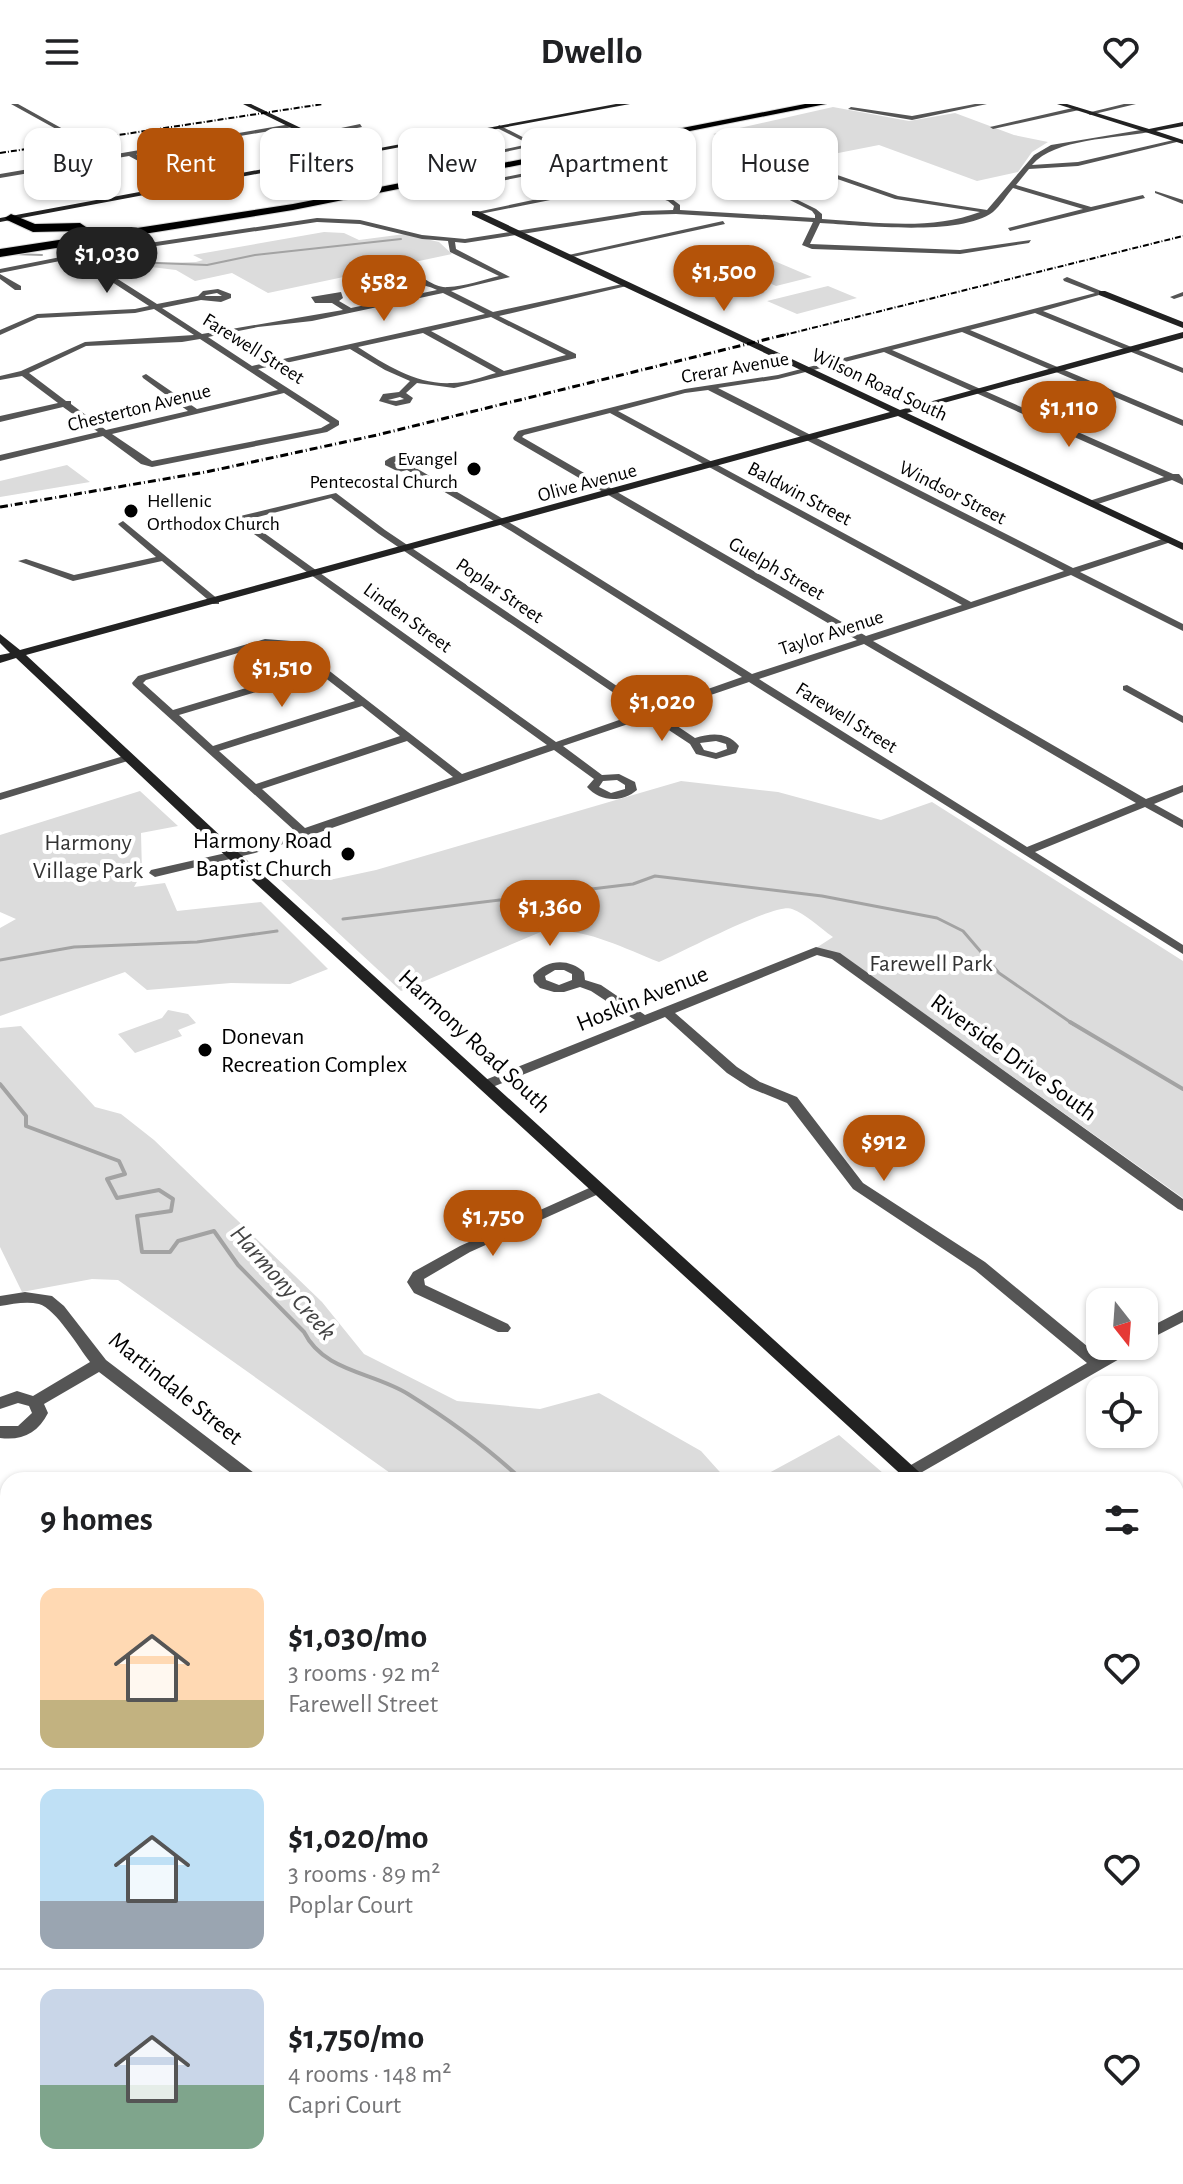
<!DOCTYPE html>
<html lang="en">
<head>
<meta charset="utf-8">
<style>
	:root { --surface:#fff; --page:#f2f2f2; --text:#202124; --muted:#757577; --line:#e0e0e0; --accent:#b45309 }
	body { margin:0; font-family:"Alegreya Sans",sans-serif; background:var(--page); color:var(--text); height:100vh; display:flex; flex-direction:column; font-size:30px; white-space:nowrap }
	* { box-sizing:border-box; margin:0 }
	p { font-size:26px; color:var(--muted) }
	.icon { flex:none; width:44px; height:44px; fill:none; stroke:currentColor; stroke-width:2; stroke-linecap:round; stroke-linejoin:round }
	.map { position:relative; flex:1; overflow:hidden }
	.sheet { position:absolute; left:0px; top:1368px; width:1184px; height:712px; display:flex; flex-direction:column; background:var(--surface); border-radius:24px 24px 0 0; box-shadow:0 2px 6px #0004 }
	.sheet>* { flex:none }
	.top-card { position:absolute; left:24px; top:24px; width:1136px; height:72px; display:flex; gap:16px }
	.needle { width:52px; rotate:163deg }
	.tools { position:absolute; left:1086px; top:1184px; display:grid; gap:16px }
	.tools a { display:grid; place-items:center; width:72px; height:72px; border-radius:16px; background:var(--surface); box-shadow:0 2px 6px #0004; font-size:40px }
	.price { position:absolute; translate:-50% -68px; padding:0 18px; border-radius:28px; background:var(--accent); color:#fff; font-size:26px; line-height:52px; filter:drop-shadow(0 2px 4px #0008) }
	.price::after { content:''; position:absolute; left:50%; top:48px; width:24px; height:18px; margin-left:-12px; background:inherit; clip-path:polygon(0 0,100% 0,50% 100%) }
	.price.current { background:#222; color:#fff }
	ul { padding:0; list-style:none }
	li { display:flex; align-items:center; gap:24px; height:200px; padding:0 40px }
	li+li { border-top:2px solid var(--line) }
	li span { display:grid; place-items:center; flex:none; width:224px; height:160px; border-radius:16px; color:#555 }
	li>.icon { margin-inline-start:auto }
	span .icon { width:96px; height:96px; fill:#fffc; stroke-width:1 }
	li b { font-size:34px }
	h2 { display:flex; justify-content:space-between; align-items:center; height:96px; padding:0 40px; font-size:34px }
	.tag { padding:0 28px; border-radius:16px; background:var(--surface); box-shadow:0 2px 6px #0004; font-size:28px; line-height:72px }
	.tag.current { background:var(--accent); color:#fff }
	header { display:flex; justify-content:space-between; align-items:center; height:104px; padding:0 40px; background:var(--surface); font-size:36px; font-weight:700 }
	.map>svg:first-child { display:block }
	.green { fill:#dcdcdc }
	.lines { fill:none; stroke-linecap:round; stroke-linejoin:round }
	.stream-far3 { stroke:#a3a3a3; stroke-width:2 }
	.stream-far2 { stroke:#a3a3a3; stroke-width:3 }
	.stream-far1 { stroke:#a3a3a3; stroke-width:4 }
	.stream { stroke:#a3a3a3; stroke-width:6 }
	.primary-casing { stroke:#dbdbdb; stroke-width:2 }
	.highway-casing { stroke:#dbdbdb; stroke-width:2 }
	.street { fill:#555; fill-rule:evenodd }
	.secondary { fill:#222; fill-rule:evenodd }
	.primary { fill:#000; fill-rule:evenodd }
	.highway { fill:#000; fill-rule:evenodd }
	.rail-far1 { stroke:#000; stroke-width:2; stroke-dasharray:6 2 1 2; stroke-linecap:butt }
	.rail { stroke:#000; stroke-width:3; stroke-dasharray:8 3 1 3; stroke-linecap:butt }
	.poi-dot { fill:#000; stroke:#fff; stroke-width:3 }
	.labels { text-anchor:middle; stroke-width:8; stroke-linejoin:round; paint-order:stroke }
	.far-street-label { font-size:20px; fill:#000; stroke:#fff }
	.far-poi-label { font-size:20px; fill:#000; stroke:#fff; text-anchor:end }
	.poi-label { font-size:24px; fill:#000; stroke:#fff; text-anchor:end }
	.park-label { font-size:24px; fill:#333; stroke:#fff }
	.street-label { font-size:24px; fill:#000; stroke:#fff }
	.water-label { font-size:26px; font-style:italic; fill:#444; stroke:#fff }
</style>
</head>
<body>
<header><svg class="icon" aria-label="menu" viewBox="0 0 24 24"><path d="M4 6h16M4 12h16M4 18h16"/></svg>Dwello<svg class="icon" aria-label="heart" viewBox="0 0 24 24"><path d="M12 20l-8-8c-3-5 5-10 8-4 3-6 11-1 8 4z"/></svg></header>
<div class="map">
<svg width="1183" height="2080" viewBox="0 0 1183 2080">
	<rect width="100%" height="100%" fill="#fff"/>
	<path class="green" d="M 833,3 L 909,17 L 955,9 L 1014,31 L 1048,38 L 1032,48 L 1018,68 L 977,77 L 879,41 L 823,52 L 800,44 L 766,50 L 713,30 Z
		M 324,128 L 344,129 L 359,136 L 405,130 L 439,138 L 452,150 L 268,189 L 232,169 L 195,177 L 176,166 L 127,160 L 196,158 L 203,156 L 193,151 Z
		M 765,153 L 812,173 L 776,182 L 729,161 Z
		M 701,157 L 733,167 L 734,172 L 765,185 L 764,189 L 748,193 L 721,180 L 728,177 L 689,160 Z
		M 828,182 L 857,194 L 797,210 L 767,197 Z
		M 67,361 L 90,378 L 0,393 L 0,377 Z
		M 681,677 L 778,688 L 881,716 L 932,698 L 1183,857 L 1183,1094 L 842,851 L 816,844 L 833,833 C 820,824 806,810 792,805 C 776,798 681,849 659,858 C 621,843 584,823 543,827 L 401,887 L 280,775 L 334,775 L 376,766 Z
		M 140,687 L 178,722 L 141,729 L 142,769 L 134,783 L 165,779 L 177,807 L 261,798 L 328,865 L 290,880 L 231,879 L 147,886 L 125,868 L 0,912 L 0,824 L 16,815 L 0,808 L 0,731 Z
		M 168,906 L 188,910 L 196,919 L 178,926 L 182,932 L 135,949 L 118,930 L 162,914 Z
		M 21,922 L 95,1003 L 121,1010 L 154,1036 L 322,1198 L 364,1250 L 457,1297 L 540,1305 L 599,1289 L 701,1347 L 727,1376 L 400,1376 L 118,1176 L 92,1175 L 22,1188 L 0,1143 L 0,924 Z
		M 839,1331 L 891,1376 L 756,1376 Z
		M 861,2072 L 1006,2072 L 1013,2080 L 850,2080 Z"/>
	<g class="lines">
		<path class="stream-far3" d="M 13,150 L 42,151
			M 108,157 L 207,161 L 255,151 L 401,135"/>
		<path class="stream-far2" d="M 343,815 L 633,780 L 655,772 L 822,792 L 937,814 L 963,827 L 999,869 L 1073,920
			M 0,856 L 74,843 L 197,838 L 277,827"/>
		<path class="stream-far1" d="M 1070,918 L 1183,985
			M 0,980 L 26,1012 L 26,1022 L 119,1057 L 125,1070 L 107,1075 L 117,1094 L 159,1086 L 173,1095 L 171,1107 L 137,1112 L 142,1148 L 170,1148 L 178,1137 L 214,1127 L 238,1161 L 304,1228 C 324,1268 373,1268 408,1290 C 448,1315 487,1343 522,1376"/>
		<path class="stream" d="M 888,2072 L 888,2080"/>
		<g class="primary-casing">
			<path id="primary" d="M 1183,1398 L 1183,1418 L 1176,1420 L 1176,1400 Z
				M 1183,1420 L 1183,1441 L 1176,1443 L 1176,1422 Z
				M 62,2072 L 104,2072 L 100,2080 L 58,2080 Z
				M 108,2072 L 149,2072 L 145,2080 L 104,2080 Z"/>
		</g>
		<g class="highway-casing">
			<path id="highway" d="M 805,0 L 826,0 L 293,106 L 0,153 L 0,145 L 293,100 Z
				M 11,110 L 35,120 L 80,119 L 86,123 L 80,127 L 33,128 L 7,116 L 5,114 Z"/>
		</g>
		<path class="street" d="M 11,0 L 18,0 L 72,30 L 67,31 Z
			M 975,0 L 987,0 L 912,16 L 848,5 L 851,3 L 912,12 Z
			M 1124,0 L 1136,0 L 1090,11 L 1087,9 Z
			M 1077,3 L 1079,6 L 993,25 L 990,23 Z
			M 291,20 L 293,23 L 136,50 L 188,80 L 186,83 L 129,52 L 0,74 L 0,70 Z
			M 360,20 L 362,23 L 311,33 L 308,31 Z
			M 499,21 L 538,41 L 405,69 L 402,67 L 529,40 L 497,24 Z
			M 1147,25 L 1149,28 C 1115,35 1055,34 1032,61 L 1078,58 L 1178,35 L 1181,37 L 1078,62 L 1029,65 L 1016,81 L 1091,103 L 1143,91 L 1145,94 L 1010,127 L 1008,124 L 1083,105 L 1013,84 C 1007,91 1000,102 993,108 C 960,133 861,121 820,119 L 810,140 L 960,146 L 1031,136 L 1029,139 L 960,150 L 812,145 L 802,141 L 813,118 L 676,110 L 642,111 L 465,139 L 455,138 L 456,145 L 510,173 L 451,187 L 493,208 L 627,179 L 631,181 L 499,212 L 576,250 L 576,254 L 454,284 L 417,279 L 406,289 L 413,294 L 410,299 L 396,302 L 379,297 L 383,290 L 399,288 L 410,277 L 385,266 L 350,245 L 258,265 L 339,317 L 339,321 L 327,328 L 152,363 L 141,360 L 103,332 L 0,357 L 0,351 L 98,328 L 63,303 L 0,318 L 0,312 L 58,299 L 22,272 L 0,276 L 0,272 L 21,267 L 85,238 L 194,231 L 154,205 L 135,209 L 38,214 L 0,231 L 0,226 L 37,210 L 135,205 L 149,202 L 75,154 L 0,169 L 0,165 L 76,150 L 317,114 L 360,116 L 422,131 L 465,135 L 642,107 L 673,106 L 674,102 L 668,97 L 625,81 L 475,111 L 472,109 L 618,78 L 577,62 L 450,87 L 447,85 L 578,58 L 626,76 L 664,70 L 664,72 L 632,79 L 672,95 L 680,101 L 680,106 L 815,114 L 815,111 L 812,107 L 713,58 L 734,52 L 760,61 L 794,56 L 898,92 L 987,106 L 1034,51 L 1051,41 ZM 734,56 L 752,62 L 735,65 L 722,59 ZM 794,60 L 895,95 L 980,108 C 930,127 874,118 822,115 L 822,110 L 816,105 L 741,68 ZM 317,118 L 360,120 L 422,135 L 448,137 L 450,148 L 499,172 C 483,176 465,182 448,183 C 429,185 423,163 393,176 L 394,178 C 412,184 419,177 437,186 L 351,204 L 339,197 L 343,194 L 341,188 L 311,193 L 315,199 L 332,199 L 343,206 L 202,230 L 162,204 L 201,196 L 221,198 L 231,194 L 231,190 L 218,185 L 203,187 L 198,192 L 157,200 L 83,153 ZM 217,189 L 222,192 L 205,192 L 206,191 ZM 443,189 L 485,210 L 252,262 L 208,233 L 258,223 L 312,217 ZM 491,213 L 566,251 L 504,267 L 431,227 ZM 423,229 L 496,269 C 482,273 466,279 452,279 C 417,281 386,261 358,243 ZM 200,235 L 278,286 L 197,305 L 146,270 L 142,272 L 143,274 L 188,307 L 106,326 L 71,300 L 71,297 L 66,297 L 29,269 L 86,242 L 182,238 ZM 284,289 L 330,319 L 321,324 L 152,357 L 112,330 ZM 400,293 L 404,295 L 396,297 L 388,296 Z
			M 1155,87 L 1183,96 L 1183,100 L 1155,89 Z
			M 723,117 L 725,120 L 568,154 L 564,152 Z
			M 0,170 L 21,182 L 21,186 L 15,186 L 0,175 Z
			M 1067,173 L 1106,189 L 1043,207 L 1183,264 L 1183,269 L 1035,209 L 970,226 L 1183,316 L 1183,322 L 962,228 L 892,246 L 1173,370 L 1179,370 L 1183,375 L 1183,381 L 1172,376 L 1095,401 L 1089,401 L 1089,397 L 1164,373 L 884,248 L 778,275 L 718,284 L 1073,464 L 1165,434 L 1171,434 L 1171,438 L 1080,468 L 1183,520 L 1183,527 L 1071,471 L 873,537 L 1146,695 L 1183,681 L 1183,688 L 1154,700 L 1183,716 L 1183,724 L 1145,703 L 1035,748 L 1183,841 L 1183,850 L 749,578 L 658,609 L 695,634 C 712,629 727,628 739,642 L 736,649 L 716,655 L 696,650 L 690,640 L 649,613 L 563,642 L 602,671 L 619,670 L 635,678 L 637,686 C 622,699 600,698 587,683 L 594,675 L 554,646 L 309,732 L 255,749 L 155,773 L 149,769 L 151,766 L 248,744 L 296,728 L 133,581 L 132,579 L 138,572 L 265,535 L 291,537 L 462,670 L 547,641 L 236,417 L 236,413 L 336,389 L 385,426 L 651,605 L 742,573 L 511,427 L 407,366 L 399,368 L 385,361 L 385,357 C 396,349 407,349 419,354 L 420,361 L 416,364 L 517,423 L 752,570 L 857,536 L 514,336 L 513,334 L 518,327 L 685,285 L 778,271 L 1095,189 L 1064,177 L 1063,175 ZM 708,286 L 1064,467 L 971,498 L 618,307 L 685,289 ZM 610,309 L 962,501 L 866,532 L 522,333 L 524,331 ZM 397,356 L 408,356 L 412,359 L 400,362 L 394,359 ZM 331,394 L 379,430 L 642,608 L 556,638 L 246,416 ZM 864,540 L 1136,699 L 1027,743 L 759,575 ZM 265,541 L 284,542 L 313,564 L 173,606 L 143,579 L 146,576 ZM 319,569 L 355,597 L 213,642 L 179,611 ZM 362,602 L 400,632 L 256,680 L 219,647 ZM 407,637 L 453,673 L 305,724 L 262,685 ZM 716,637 L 726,640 L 727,645 L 716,649 L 704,646 L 700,639 ZM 617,676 L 625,681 L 625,685 L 611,689 L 599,683 L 603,677 Z
			M 1183,188 L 1183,192 L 1174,195 L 1170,193 Z
			M 123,417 L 219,496 L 219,500 L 213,500 L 162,457 L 73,477 L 18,457 L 26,455 L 74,471 L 156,453 L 120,422 L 118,420 Z
			M 1127,581 L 1183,612 L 1183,619 L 1123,586 L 1123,582 Z
			M 127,651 L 131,652 L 131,656 L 0,696 L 0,689 Z
			M 816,843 L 840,849 L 1183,1095 L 1183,1107 L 1178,1105 L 832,855 L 817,851 L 675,909 L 737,963 L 760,978 L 797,993 L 863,1079 L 985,1158 L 1099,1252 L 1117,1242 L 1137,1242 L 1135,1246 L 910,1375 L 904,1373 L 902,1369 L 904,1365 L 1087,1259 L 975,1166 L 853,1085 L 787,999 L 750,984 L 727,969 L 665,913 L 490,984 L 480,984 L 478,981 L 480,978 L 635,916 L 591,887 L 580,883 L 564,888 L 554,888 L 540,884 L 534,878 L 533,871 C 547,855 569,854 584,868 L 585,876 L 601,881 L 645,911 ZM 555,866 L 564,866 L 572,870 L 572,876 L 559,881 L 546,876 L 545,872 Z
			M 598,1080 L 603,1082 L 605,1085 L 603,1088 L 470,1148 L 424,1175 L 425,1181 L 508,1220 L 511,1224 L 508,1228 L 498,1228 L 414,1189 L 407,1178 L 413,1168 L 460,1142 Z
			M 25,1188 L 52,1192 L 64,1202 L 106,1256 L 258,1372 L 260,1376 L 240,1376 L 99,1268 L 44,1300 L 48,1309 C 38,1329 22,1337 0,1334 L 0,1322 L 18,1322 L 32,1309 L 29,1302 L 18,1299 L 0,1305 L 0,1293 L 17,1287 L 33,1292 L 90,1258 C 79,1244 56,1205 39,1200 C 26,1197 13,1200 0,1202 L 0,1192 Z
			M 1183,1206 L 1183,1218 L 1144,1238 L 1144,1226 Z
			M 0,1799 L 8,1803 L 8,1831 L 0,1827 Z
			M 1183,1860 L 1183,1881 L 1176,1883 L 1176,1862 Z"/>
		<path class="secondary" d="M 243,0 L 251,0 L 353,49 L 616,0 L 630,0 L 0,118 L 0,114 L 344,50 Z
			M 1057,0 L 1067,0 L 1149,25 L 1183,18 L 1183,22 L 1156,27 L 1183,36 L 1183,40 Z
			M 472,107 L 478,107 L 900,306 L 1183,228 L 1183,234 L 907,309 L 1183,439 L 1183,446 L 898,312 L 26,551 L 240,750 L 928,1376 L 907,1376 L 230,756 L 16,554 L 0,559 L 0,551 L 10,549 L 0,539 L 0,530 L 20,546 L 890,308 L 472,111 Z
			M 1099,187 L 1105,187 L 1183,218 L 1183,224 L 1099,191 Z
			M 1176,1593 L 1183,1596 L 1183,1617 L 1176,1614 Z"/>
		<use href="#primary" class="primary"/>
		<use href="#highway" class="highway"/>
		<path class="rail-far1" d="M 0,49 L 323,0
			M 780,232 L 1183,132"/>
		<path class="rail" d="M 0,403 L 206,368 L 377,331 L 788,230"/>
	</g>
	<g class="poi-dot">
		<circle cx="474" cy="365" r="8"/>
		<circle cx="131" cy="407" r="8"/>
		<circle cx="348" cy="750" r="8"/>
		<circle cx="205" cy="946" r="8"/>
	</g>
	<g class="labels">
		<g class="far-street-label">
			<text transform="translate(254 244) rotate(32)" y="7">Farewell Street</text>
			<text transform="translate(735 263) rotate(-10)" y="7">Crerar Avenue</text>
			<text transform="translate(880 280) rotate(25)" y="7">Wilson Road South</text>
			<text transform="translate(139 303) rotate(-14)" y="7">Chesterton Avenue</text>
			<text transform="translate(587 378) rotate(-15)" y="7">Olive Avenue</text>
			<text transform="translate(953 388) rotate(27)" y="7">Windsor Street</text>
			<text transform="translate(800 389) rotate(28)" y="7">Baldwin Street</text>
			<text transform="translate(777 464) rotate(30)" y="7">Guelph Street</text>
			<text transform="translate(500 486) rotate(34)" y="7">Poplar Street</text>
			<text transform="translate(408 513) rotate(36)" y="7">Linden Street</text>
			<text transform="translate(831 528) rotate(-18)" y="7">Taylor Avenue</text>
			<text transform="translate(847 613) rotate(32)" y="7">Farewell Street</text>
		</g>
		<g class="far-poi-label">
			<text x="458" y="361">Evangel<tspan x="458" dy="23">Pentecostal Church</tspan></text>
			<text x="147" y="403" text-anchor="start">Hellenic<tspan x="147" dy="23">Orthodox Church</tspan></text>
		</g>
		<g class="poi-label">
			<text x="332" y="744">Harmony Road<tspan x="332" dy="28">Baptist Church</tspan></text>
			<text x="221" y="940" text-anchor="start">Donevan<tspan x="221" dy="28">Recreation Complex</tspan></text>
		</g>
		<g class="park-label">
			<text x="88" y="746">Harmony<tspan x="88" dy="28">Village Park</tspan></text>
			<text x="931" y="867">Farewell Park</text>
		</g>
		<g class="street-label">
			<text transform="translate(642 894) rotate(-22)" y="8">Hoskin Avenue</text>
			<text transform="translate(475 937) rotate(43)" y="8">Harmony Road South</text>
			<text transform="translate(1014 953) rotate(36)" y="8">Riverside Drive South</text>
			<text transform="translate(176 1284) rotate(39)" y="8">Martindale Street</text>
		</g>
		<g class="water-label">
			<text transform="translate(284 1178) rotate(48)" y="9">Harmony Creek</text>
		</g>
	</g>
</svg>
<div class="tools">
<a><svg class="needle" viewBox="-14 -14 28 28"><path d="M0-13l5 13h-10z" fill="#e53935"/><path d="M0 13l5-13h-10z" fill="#757577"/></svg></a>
<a><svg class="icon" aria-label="locate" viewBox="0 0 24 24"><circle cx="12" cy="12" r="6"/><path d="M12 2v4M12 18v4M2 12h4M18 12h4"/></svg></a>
</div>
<b class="price current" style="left:107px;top:191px">$1,030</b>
<b class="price" style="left:724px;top:209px">$1,500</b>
<b class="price" style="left:384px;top:219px">$582</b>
<b class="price" style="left:1069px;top:345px">$1,110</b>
<b class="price" style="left:282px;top:605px">$1,510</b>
<b class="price" style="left:662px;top:639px">$1,020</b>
<b class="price" style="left:550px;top:844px">$1,360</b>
<b class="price" style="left:884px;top:1079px">$912</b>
<b class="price" style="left:493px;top:1154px">$1,750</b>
<div class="top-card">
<a class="tag">Buy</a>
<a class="tag current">Rent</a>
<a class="tag">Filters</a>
<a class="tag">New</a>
<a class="tag">Apartment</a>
<a class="tag">House</a>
</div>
<section class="sheet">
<h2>9 homes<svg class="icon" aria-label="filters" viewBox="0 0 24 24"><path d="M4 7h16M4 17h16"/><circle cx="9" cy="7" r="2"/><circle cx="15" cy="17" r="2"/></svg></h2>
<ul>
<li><span style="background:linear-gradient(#ffd9b3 70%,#c2b280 0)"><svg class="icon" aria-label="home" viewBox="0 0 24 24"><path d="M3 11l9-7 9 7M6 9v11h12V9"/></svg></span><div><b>$1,030/mo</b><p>3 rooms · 92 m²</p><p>Farewell Street</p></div><svg class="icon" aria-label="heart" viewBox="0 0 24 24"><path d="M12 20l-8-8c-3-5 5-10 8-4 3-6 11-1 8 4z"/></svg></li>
<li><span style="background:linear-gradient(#bfe0f5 70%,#9aa5b1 0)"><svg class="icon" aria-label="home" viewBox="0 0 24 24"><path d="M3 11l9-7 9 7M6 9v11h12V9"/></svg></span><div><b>$1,020/mo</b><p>3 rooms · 89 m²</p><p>Poplar Court</p></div><svg class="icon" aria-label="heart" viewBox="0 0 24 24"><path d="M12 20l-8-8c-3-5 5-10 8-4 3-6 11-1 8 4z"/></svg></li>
<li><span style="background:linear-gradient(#c9d6e8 60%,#7fa58c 0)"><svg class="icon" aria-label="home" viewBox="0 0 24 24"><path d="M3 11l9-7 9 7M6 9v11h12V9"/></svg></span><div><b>$1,750/mo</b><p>4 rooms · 148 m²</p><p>Capri Court</p></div><svg class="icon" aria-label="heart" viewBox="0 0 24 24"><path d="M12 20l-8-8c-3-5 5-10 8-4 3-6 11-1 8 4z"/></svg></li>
</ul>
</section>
</div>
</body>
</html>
